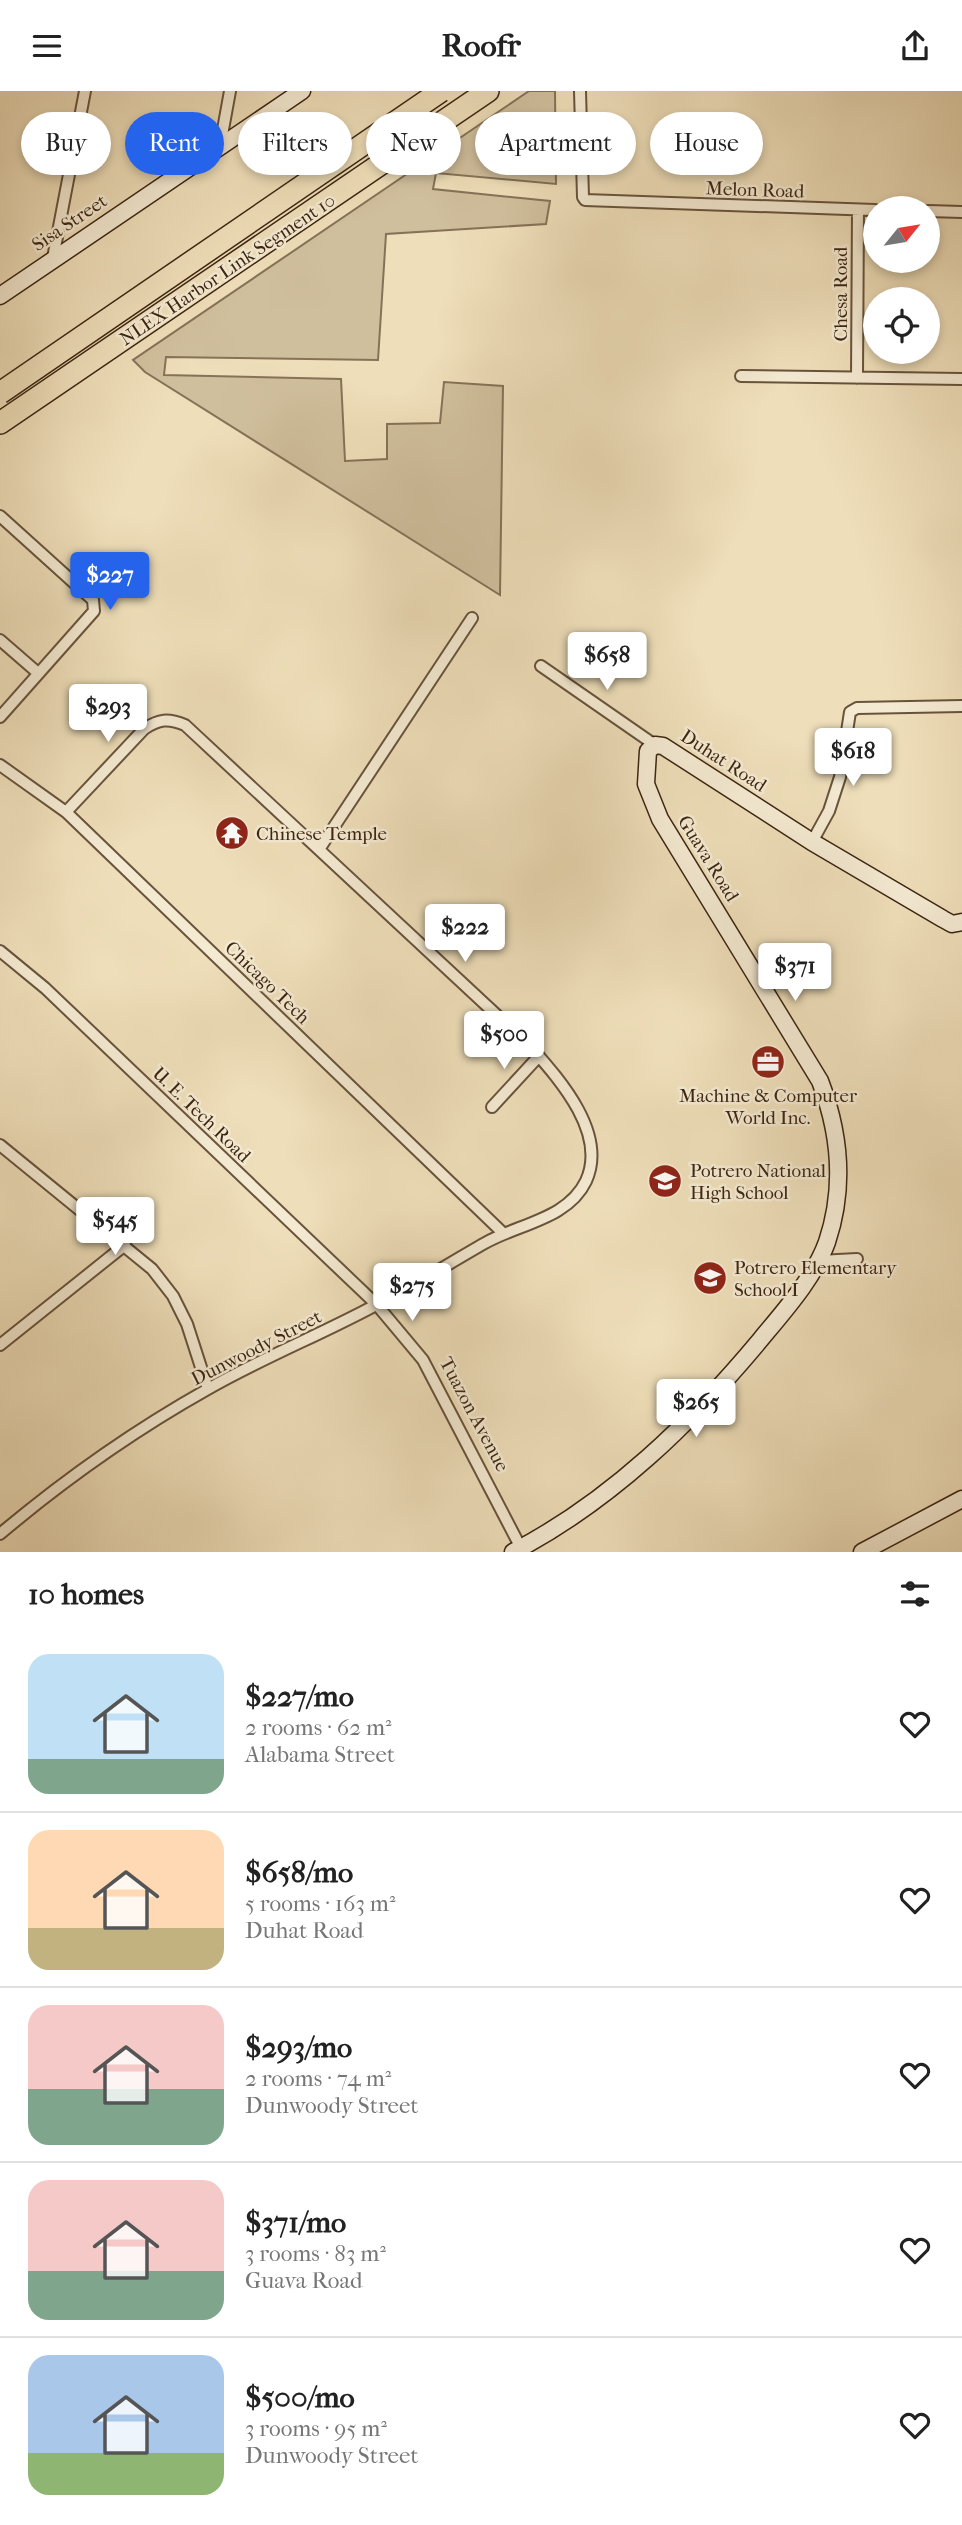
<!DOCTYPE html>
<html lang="en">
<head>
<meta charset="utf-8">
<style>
	:root { --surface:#fff; --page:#f2f2f2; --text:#222; --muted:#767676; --line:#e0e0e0; --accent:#2563eb }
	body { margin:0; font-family:"IM FELL French Canon",serif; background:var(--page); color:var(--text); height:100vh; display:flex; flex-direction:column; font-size:26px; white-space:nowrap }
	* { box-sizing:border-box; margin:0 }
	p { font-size:23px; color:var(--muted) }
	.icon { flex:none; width:38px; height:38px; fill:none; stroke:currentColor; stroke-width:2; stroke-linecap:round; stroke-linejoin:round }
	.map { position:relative; height:1461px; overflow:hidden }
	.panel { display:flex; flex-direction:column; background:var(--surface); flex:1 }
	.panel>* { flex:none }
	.banner { position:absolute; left:21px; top:21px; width:920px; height:63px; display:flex; gap:14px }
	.needle { width:46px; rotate:60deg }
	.fabs { position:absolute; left:863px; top:105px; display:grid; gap:14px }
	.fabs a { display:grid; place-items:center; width:77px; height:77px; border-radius:50%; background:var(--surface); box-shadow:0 4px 10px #0003; font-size:35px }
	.price { position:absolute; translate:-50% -60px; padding:0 16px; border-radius:7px; background:#fff; color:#222; font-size:23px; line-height:46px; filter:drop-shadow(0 2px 4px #0008) }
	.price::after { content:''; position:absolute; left:50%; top:42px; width:21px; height:16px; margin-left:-10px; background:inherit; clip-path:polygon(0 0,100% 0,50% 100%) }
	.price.on { background:var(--accent); color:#fff }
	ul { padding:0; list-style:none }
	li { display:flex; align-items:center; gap:21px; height:175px; padding:0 28px }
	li+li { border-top:2px solid var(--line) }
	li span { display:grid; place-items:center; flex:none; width:196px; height:140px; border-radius:21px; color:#555 }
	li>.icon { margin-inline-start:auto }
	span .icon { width:84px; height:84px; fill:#fffc; stroke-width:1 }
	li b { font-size:30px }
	h2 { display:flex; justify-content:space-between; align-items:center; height:84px; padding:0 28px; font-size:30px }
	.tag { padding:0 24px; border-radius:32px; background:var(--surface); box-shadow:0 4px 10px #0003; font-size:24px; line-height:63px }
	.tag.on { background:var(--accent); color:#fff }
	header { display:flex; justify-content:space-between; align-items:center; height:91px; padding:0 28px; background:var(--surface); font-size:32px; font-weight:700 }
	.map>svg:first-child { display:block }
	.green { fill:#d0bf9d; stroke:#867258; stroke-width:2 }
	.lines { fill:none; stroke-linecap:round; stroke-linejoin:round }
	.street-casing { stroke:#68533c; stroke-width:14 }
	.secondary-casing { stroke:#3c2512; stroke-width:19 }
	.highway-casing { stroke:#3c2512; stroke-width:24 }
	.street { stroke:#f4ead2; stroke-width:10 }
	.secondary { stroke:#f4ead2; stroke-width:16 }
	.highway { stroke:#eedeb9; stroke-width:21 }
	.rail { stroke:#3c2512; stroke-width:3.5; stroke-dasharray:12 12; stroke-linecap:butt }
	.highway-bridge-casing { stroke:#3c2512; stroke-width:24; stroke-linecap:butt }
	.highway-bridge { stroke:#eedeb9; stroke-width:21 }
	.labels { text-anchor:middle; stroke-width:5; stroke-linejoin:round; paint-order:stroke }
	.street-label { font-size:19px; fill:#3c2512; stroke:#f4ead2 }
	.poi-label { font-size:19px; fill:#3c2512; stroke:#f4ead2; text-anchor:start }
</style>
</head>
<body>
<header><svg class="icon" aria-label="menu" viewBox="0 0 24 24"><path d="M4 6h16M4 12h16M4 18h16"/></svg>Roofr<svg class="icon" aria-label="share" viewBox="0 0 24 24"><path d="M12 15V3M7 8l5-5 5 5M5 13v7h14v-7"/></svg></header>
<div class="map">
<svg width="962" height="1461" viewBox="0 0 962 1461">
	<rect width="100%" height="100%" fill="#eedeb9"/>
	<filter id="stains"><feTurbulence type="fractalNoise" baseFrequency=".00286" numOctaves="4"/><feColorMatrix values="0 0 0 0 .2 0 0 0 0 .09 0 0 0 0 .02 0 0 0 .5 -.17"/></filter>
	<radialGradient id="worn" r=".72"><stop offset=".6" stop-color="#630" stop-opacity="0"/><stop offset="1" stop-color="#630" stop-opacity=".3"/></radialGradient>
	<path class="green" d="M 529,0 L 555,0 L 556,93 L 436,82 L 433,98 L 550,110 L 546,133 L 386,143 L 378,269 L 166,266 L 164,284 L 341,288 L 345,370 L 387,368 L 387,333 L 440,332 L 444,291 L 503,295 L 500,504 L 145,281 L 133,269 Z"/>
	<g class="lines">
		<g class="street-casing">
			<path id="street" d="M 580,0 L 583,106 L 585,109 L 875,119
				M 220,55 L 230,0
				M 928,120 L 962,121
				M 53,167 L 85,0
				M 741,285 L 962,288
				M 857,287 L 858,119
				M 0,425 L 93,509 L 94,520 L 0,626
				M 0,549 L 38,582
				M 541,575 L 655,654
				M 0,674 L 66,721 L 503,1142
				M 812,751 L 829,720 L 840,686 L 850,621 L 857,617 L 962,615
				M 320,757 L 472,527
				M 0,860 L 45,897 L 377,1214 L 423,1269 L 521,1457
				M 492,1016 L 539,965
				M 0,1054 L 152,1178 L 173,1205 L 187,1233 L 208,1298
				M 819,1170 L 857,1168
				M 0,1254 L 125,1154
				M 0,1443 C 64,1389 135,1339 208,1298 C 262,1267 320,1244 374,1215 C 412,1196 448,1173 485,1152 C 518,1133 568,1128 586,1090 C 608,1042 559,988 530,955 L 185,634 C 168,627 159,628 144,638 L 66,721"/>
		</g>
		<g class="secondary-casing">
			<path id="secondary" d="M 0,205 L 302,0
				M 513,1461 C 611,1410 691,1332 761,1248 C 785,1219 814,1187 827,1151 C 845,1097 840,1042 820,990 L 660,728 L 646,693 L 648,660 L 655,654 L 663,655 L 812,751 L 943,828 L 952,833 L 962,831
				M 862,1461 L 962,1408"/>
		</g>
		<g class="highway-casing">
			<path id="highway" d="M 0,332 L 488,0"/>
		</g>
		<use href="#street" class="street"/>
		<use href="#secondary" class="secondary"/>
		<use href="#highway" class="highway"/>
		<path class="rail" d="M 0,301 L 448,0"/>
		<g class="highway-bridge-casing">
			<path id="highway-bridge" d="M 0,302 L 441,0"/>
		</g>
		<use href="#highway-bridge" class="highway-bridge"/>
	</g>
	<defs>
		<g id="temple-disc" transform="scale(1.75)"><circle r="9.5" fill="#8f2418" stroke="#f4ead2"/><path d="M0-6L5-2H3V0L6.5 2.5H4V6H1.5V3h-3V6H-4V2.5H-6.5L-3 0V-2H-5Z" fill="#fff"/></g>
		<g id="office-disc" transform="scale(1.75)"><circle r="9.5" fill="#8f2418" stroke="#f4ead2"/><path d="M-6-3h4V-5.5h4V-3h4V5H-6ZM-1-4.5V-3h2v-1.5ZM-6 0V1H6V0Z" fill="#fff"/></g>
		<g id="school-disc" transform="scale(1.75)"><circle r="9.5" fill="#8f2418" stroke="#f4ead2"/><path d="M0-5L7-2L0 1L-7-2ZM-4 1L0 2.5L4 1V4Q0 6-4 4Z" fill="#fff"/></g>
	</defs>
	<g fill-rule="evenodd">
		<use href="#temple-disc" x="232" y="742"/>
		<use href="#office-disc" x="768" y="971"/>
		<use href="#school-disc" x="665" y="1090"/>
		<use href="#school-disc" x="710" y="1187"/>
	</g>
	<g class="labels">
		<g class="street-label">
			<text transform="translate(755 98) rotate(2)" y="7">Melon Road</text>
			<text transform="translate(69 131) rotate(-34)" y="7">Sisa Street</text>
			<text transform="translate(227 178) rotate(-34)" y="7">NLEX Harbor Link Segment 10</text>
			<text transform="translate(840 203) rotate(-90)" y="7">Chesa Road</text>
			<text transform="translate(724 669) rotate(33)" y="7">Duhat Road</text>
			<text transform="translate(709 767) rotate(58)" y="7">Guava Road</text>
			<text transform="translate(268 891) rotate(44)" y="7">Chicago Tech</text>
			<text transform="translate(202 1023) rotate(44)" y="7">U. E. Tech Road</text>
			<text transform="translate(256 1256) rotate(-27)" y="7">Dunwoody Street</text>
			<text transform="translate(475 1323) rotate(62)" y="7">Tuazon Avenue</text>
		</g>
		<g class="poi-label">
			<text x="256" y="749">Chinese Temple</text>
			<text x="768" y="1011" text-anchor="middle">Machine &amp; Computer<tspan x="768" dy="22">World Inc.</tspan></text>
			<text x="690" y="1086">Potrero National<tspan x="690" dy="22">High School</tspan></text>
			<text x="734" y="1183">Potrero Elementary<tspan x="734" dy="22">School I</tspan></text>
		</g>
	</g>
	<rect width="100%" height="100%" filter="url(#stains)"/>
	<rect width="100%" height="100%" fill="url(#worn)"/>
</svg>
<div class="fabs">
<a><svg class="needle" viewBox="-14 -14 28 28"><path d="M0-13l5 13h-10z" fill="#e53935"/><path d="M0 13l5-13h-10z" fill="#767676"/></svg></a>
<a><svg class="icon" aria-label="locate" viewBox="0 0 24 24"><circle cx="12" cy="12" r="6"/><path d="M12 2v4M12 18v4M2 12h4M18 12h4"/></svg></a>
</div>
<b class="price on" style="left:110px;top:521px">$227</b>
<b class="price" style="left:607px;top:601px">$658</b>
<b class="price" style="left:108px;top:653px">$293</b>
<b class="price" style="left:853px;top:697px">$618</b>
<b class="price" style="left:465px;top:873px">$222</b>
<b class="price" style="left:795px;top:912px">$371</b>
<b class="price" style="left:504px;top:980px">$500</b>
<b class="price" style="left:115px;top:1166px">$545</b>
<b class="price" style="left:412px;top:1232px">$275</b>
<b class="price" style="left:696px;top:1348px">$265</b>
<div class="banner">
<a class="tag">Buy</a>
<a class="tag on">Rent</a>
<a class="tag">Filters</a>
<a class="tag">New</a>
<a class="tag">Apartment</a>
<a class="tag">House</a>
</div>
</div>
<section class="panel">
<h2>10 homes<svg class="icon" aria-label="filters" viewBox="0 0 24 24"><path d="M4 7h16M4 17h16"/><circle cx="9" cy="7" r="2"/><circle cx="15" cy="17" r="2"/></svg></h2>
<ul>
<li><span style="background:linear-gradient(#bfe0f5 75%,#7fa58c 0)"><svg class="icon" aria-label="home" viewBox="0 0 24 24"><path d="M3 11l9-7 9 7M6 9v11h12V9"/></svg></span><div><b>$227/mo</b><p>2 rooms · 62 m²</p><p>Alabama Street</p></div><svg class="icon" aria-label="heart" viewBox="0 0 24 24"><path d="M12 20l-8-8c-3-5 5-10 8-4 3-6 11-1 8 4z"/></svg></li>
<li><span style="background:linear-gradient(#ffd9b3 70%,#c2b280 0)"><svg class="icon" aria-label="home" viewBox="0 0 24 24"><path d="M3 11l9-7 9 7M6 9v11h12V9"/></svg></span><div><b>$658/mo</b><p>5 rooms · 163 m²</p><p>Duhat Road</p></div><svg class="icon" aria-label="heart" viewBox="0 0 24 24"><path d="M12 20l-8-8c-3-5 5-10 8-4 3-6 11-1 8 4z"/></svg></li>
<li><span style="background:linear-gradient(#f6c9c9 60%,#7fa58c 0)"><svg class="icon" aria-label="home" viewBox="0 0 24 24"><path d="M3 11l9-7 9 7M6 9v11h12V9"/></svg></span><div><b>$293/mo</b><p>2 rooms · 74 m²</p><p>Dunwoody Street</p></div><svg class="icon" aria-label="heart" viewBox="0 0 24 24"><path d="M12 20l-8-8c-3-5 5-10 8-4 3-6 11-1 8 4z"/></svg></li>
<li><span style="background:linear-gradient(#f6c9c9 65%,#7fa58c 0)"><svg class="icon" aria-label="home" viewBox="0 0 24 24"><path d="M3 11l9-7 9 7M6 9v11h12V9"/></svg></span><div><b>$371/mo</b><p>3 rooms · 83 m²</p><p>Guava Road</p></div><svg class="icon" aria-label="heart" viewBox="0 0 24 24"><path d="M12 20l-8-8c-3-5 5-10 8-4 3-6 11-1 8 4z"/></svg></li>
<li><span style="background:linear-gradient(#a9c7e8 70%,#8fb573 0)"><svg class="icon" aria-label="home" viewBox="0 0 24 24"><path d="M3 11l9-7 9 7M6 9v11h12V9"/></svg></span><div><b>$500/mo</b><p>3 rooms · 95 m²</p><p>Dunwoody Street</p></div><svg class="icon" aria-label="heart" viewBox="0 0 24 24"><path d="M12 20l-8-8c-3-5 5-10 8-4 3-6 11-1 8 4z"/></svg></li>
</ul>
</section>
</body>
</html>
